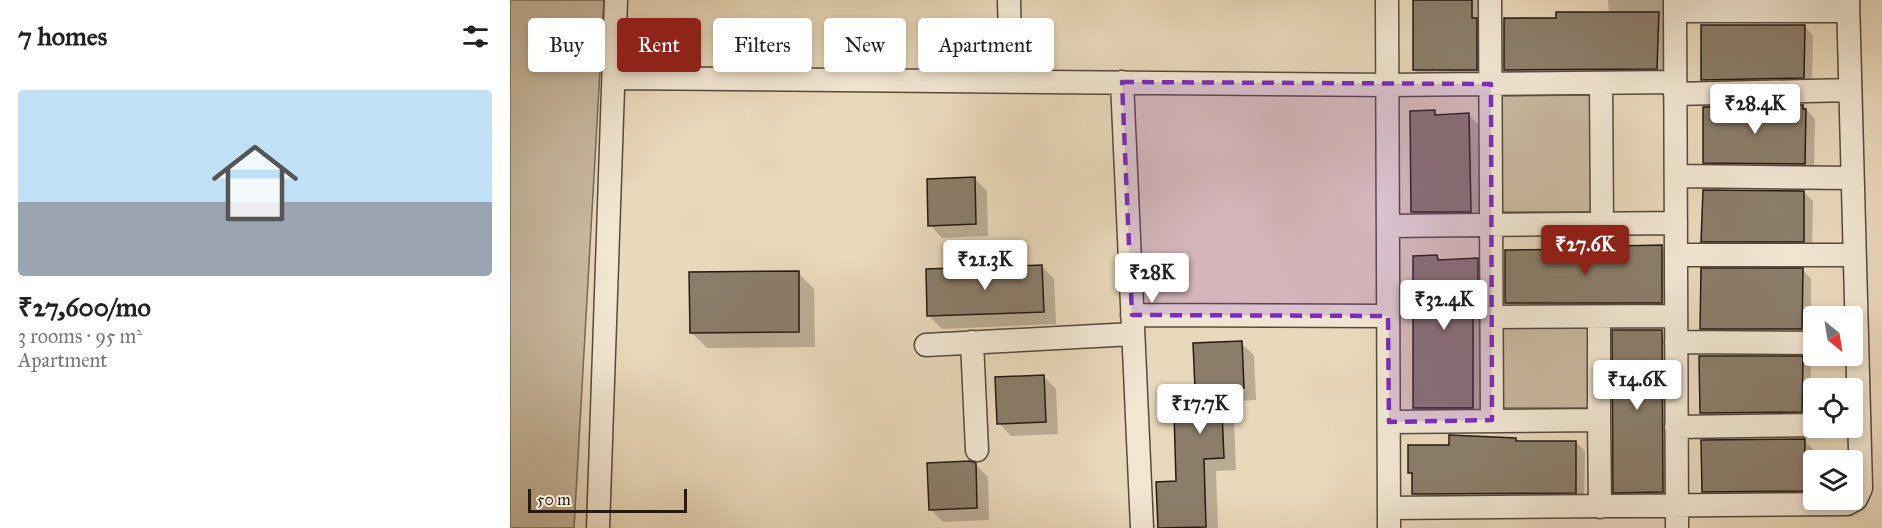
<!DOCTYPE html>
<html lang="en">
<head>
<meta charset="utf-8">
<style>
	:root { --surface:#fff; --page:#f2f2f2; --text:#222; --muted:#767676; --line:#e0e0e0; --accent:#8f2418 }
	body { margin:0; font-family:"IM FELL Great Primer",serif; background:var(--page); color:var(--text); height:100vh; display:flex; flex-direction:column; font-size:22px; white-space:nowrap }
	* { box-sizing:border-box; margin:0 }
	p { font-size:20px; color:var(--muted) }
	.icon { flex:none; width:33px; height:33px; fill:none; stroke:currentColor; stroke-width:2; stroke-linecap:round; stroke-linejoin:round }
	.map { position:relative; flex:1; overflow:hidden }
	.panel { display:flex; flex-direction:column; background:var(--surface); width:510px }
	.panel>* { flex:none }
	.guide { position:absolute; left:18px; top:18px; width:570px; height:54px; display:flex; gap:12px }
	.needle { width:39px; rotate:150deg }
	.fabs { position:absolute; left:1293px; top:306px; display:grid; gap:12px }
	.fabs a { display:grid; place-items:center; width:60px; height:60px; border-radius:6px; background:var(--surface); box-shadow:0 3px 9px #0003; font-size:30px }
	.scale { position:absolute; left:18px; bottom:15px; width:159px; box-sizing:border-box; padding-left:6px; border:3px solid #251a14; border-top:0; font-size:16px; line-height:21px; white-space:nowrap; color:#251a14; -webkit-text-stroke:4px #f1e6d2; paint-order:stroke }
	.price { position:absolute; translate:-50% -51px; padding:0 14px; border-radius:6px; background:#fff; color:#222; font-size:20px; line-height:39px; filter:drop-shadow(0 2px 3px #0008) }
	.price::after { content:''; position:absolute; left:50%; top:36px; width:18px; height:14px; margin-left:-9px; background:inherit; clip-path:polygon(0 0,100% 0,50% 100%) }
	.price.current { background:var(--accent); color:#fff }
	ul { padding:0; list-style:none }
	li { display:grid; align-content:center; gap:12px; height:318px; padding:0 18px }
	li+li { border-top:2px solid var(--line) }
	li span { display:grid; place-items:center; height:186px; border-radius:6px; color:#555 }
	li>.icon { margin-inline-start:auto }
	span .icon { width:108px; height:108px; fill:#fffc; stroke-width:1 }
	li b { font-size:26px }
	h2 { display:flex; justify-content:space-between; align-items:center; height:72px; padding:0 18px; font-size:26px }
	.tag { padding:0 21px; border-radius:6px; background:var(--surface); box-shadow:0 3px 9px #0003; font-size:21px; line-height:54px }
	.tag.current { background:var(--accent); color:#fff }
	main { display:flex; flex:1; min-height:0 }
	.map>svg:first-child { display:block }
	.green { fill:#c8b89e; stroke:#766959; stroke-width:1.5 }
	.shadow { fill:#0003 }
	.building { fill:#8b7d6a; stroke:#251a14; stroke-width:1.5 }
	.lines { fill:none; stroke-linecap:round; stroke-linejoin:round }
	.minor-casing { stroke:#564a3e; stroke-width:25 }
	.minor { stroke:#f1e6d2; stroke-width:22 }
	.marked { fill:#7b2cbf; fill-opacity:0.2; stroke:#7b2cbf; stroke-width:4.5; stroke-dasharray:12 8; stroke-linejoin:round }
</style>
</head>
<body>
<main>
<section class="panel">
<h2>7 homes<svg class="icon" aria-label="filters" viewBox="0 0 24 24"><path d="M4 7h16M4 17h16"/><circle cx="9" cy="7" r="2"/><circle cx="15" cy="17" r="2"/></svg></h2>
<ul>
<li><span style="background:linear-gradient(#bfe0f5 60%,#9aa5b1 0)"><svg class="icon" aria-label="home" viewBox="0 0 24 24"><path d="M3 11l9-7 9 7M6 9v11h12V9"/></svg></span><div><b>₹27,600/mo</b><p>3 rooms · 95 m²</p><p>Apartment</p></div></li>
</ul>
</section>
<div class="map">
<svg width="1372" height="528" viewBox="0 0 1372 528">
	<rect width="100%" height="100%" fill="#e9d8ba"/>
	<filter id="stains"><feTurbulence type="fractalNoise" baseFrequency=".00333" numOctaves="4"/><feColorMatrix values="0 0 0 0 .2 0 0 0 0 .09 0 0 0 0 .02 0 0 0 .5 -.17"/></filter>
	<radialGradient id="worn" r=".72"><stop offset=".6" stop-color="#630" stop-opacity="0"/><stop offset="1" stop-color="#630" stop-opacity=".3"/></radialGradient>
	<path class="green" d="M 0,0 L 94,0 L 64,528 L 0,528 Z
		M 1082,95 L 1082,212 L 988,212 L 988,96 Z
		M 985,326 L 1078,326 L 1078,408 L 985,408 Z"/>
	<path class="shadow" d="M 905,0 L 970,0 L 975,78 L 913,78 L 904,69 Z
		M 1098,0 L 1157,0 L 1155,77 L 1004,78 L 995,70 L 1048,19 L 1099,14 Z
		M 1294,26 L 1303,35 L 1302,86 L 1202,88 L 1193,79 Z
		M 1293,106 L 1305,119 L 1304,172 L 1203,171 L 1194,162 Z
		M 924,111 L 929,116 L 959,115 L 968,124 L 969,220 L 911,220 L 902,212 Z
		M 464,178 L 477,191 L 478,236 L 432,238 L 420,225 Z
		M 1294,192 L 1303,201 L 1302,250 L 1201,250 L 1193,241 Z
		M 1151,247 L 1160,256 L 1160,311 L 1005,312 L 996,303 L 1107,250 Z
		M 927,256 L 932,261 L 967,260 L 976,268 L 971,416 L 913,416 L 904,408 Z
		M 532,266 L 544,279 L 546,324 L 432,329 L 419,316 Z
		M 1293,270 L 1301,279 L 1301,338 L 1200,337 L 1191,328 Z
		M 288,273 L 304,289 L 305,347 L 197,348 L 181,332 Z
		M 1151,331 L 1160,340 L 1161,500 L 1114,501 L 1105,492 Z
		M 731,343 L 744,355 L 746,400 L 723,401 L 726,470 L 706,471 L 708,528 L 649,528 L 648,483 L 668,482 L 688,413 Z
		M 1292,358 L 1301,367 L 1300,420 L 1200,421 L 1191,413 Z
		M 533,376 L 546,389 L 548,434 L 501,436 L 489,423 Z
		M 1006,439 L 1009,443 L 1066,442 L 1075,451 L 1074,501 L 913,502 L 904,494 L 904,476 L 900,472 L 941,446 Z
		M 1294,440 L 1303,449 L 1303,499 L 1202,500 L 1193,491 Z
		M 465,464 L 478,477 L 479,520 L 433,522 L 421,510 Z"/>
	<path class="building" d="M 903,0 L 962,0 L 962,18 L 967,18 L 967,70 L 903,70 Z
		M 1046,12 L 1149,12 L 1147,69 L 994,70 L 994,18 L 1046,18 Z
		M 1191,25 L 1295,25 L 1294,78 L 1191,80 Z
		M 1293,105 L 1293,109 L 1296,109 L 1295,164 L 1193,163 L 1193,107 Z
		M 925,110 L 925,115 L 959,113 L 961,212 L 901,212 L 900,111 Z
		M 465,177 L 466,224 L 418,226 L 417,179 Z
		M 1193,190 L 1294,191 L 1294,242 L 1191,242 Z
		M 1152,245 L 1152,303 L 995,303 L 995,250 L 1105,249 L 1105,246 Z
		M 927,255 L 928,260 L 968,258 L 968,315 L 963,315 L 963,408 L 903,408 L 903,256 Z
		M 532,265 L 534,312 L 417,316 L 416,269 Z
		M 1191,268 L 1293,268 L 1292,329 L 1190,329 Z
		M 289,271 L 289,332 L 180,333 L 179,272 Z
		M 1102,330 L 1152,330 L 1153,492 L 1103,493 Z
		M 732,341 L 734,388 L 711,389 L 714,458 L 694,459 L 696,527 L 648,528 L 646,482 L 666,481 L 664,413 L 686,412 L 683,343 Z
		M 1189,356 L 1293,356 L 1292,412 L 1190,413 Z
		M 534,375 L 536,422 L 487,424 L 485,377 Z
		M 939,435 L 1006,438 L 1006,441 L 1066,441 L 1066,493 L 902,494 L 902,473 L 898,473 L 898,445 L 939,445 Z
		M 1295,439 L 1294,491 L 1192,492 L 1191,440 Z
		M 460,461 L 466,463 L 467,508 L 419,510 L 417,463 Z"/>
	<g class="lines">
		<g class="minor-casing">
			<path id="minor" d="M 499,0 L 501,82
				M 877,0 L 879,528
				M 980,0 L 982,420
				M 1165,0 L 1167,528
				M 1165,11 L 1338,11
				M 104,78 L 878,85 L 1165,82
				M 612,82 L 632,528
				M 1091,83 L 1092,224
				M 1165,94 L 1340,90
				M 1166,176 L 1342,178
				M 878,226 L 1166,223
				M 1166,255 L 1343,255
				M 622,315 L 878,316
				M 981,317 L 1166,316
				M 1089,317 L 1089,420
				M 462,342 L 467,450
				M 1166,342 L 1304,343
				M 416,345 L 623,334
				M 879,422 L 1089,420 L 1090,507
				M 1166,427 L 1304,425
				M 879,508 L 1337,504 L 1346,499 L 1351,488 L 1338,0
				M 88,528 L 106,0"/>
		</g>
		<use href="#minor" class="minor"/>
	</g>
	<path class="marked" d="M 612,82 L 981,84 L 982,420 L 879,422 L 878,316 L 622,315 Z"/>
	<rect width="100%" height="100%" filter="url(#stains)"/>
	<rect width="100%" height="100%" fill="url(#worn)"/>
</svg>
<div class="fabs">
<a><svg class="needle" viewBox="-14 -14 28 28"><path d="M0-13l5 13h-10z" fill="#e53935"/><path d="M0 13l5-13h-10z" fill="#767676"/></svg></a>
<a><svg class="icon" aria-label="locate" viewBox="0 0 24 24"><circle cx="12" cy="12" r="6"/><path d="M12 2v4M12 18v4M2 12h4M18 12h4"/></svg></a>
<a><svg class="icon" aria-label="layers" viewBox="0 0 24 24"><path d="M12 4l9 5-9 5-9-5zM3 14l9 5 9-5"/></svg></a>
</div>
<div class="scale">50 m</div>
<b class="price" style="left:1245px;top:135px">₹28.4K</b>
<b class="price current" style="left:1075px;top:276px">₹27.6K</b>
<b class="price" style="left:475px;top:291px">₹21.3K</b>
<b class="price" style="left:642px;top:304px">₹28K</b>
<b class="price" style="left:934px;top:331px">₹32.4K</b>
<b class="price" style="left:1127px;top:411px">₹14.6K</b>
<b class="price" style="left:690px;top:435px">₹17.7K</b>
<div class="guide">
<a class="tag">Buy</a>
<a class="tag current">Rent</a>
<a class="tag">Filters</a>
<a class="tag">New</a>
<a class="tag">Apartment</a>
</div>
</div>
</main>
</body>
</html>
